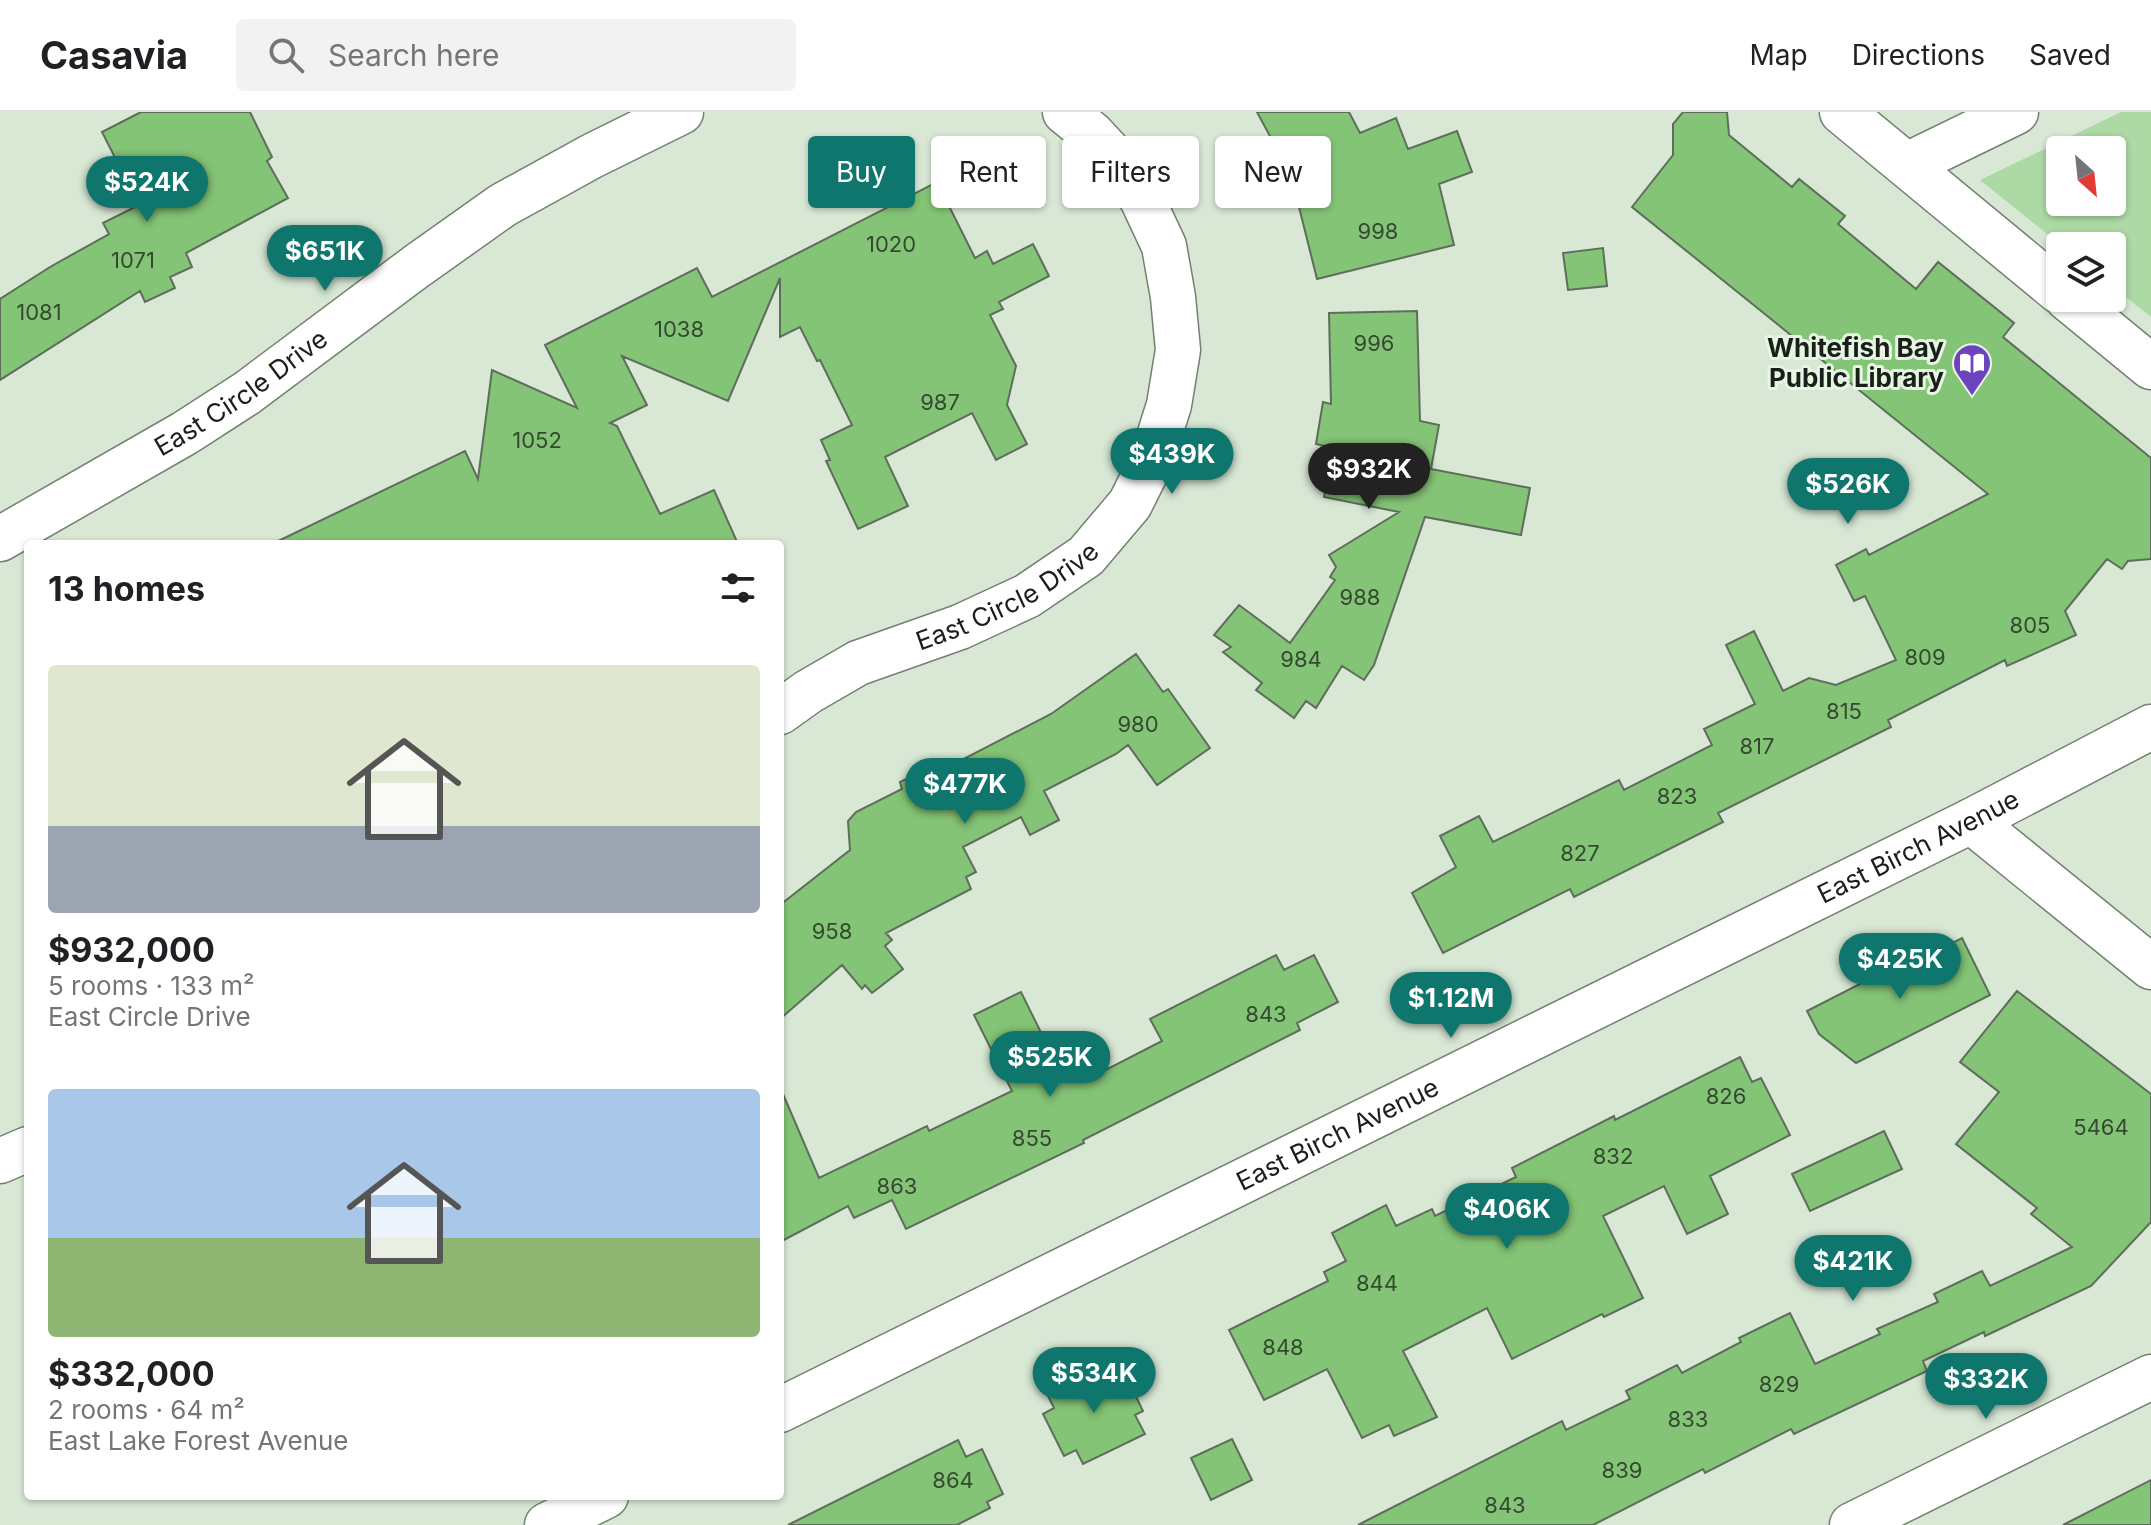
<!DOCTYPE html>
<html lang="en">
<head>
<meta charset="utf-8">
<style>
	:root { --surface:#fff; --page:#f2f2f2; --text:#202124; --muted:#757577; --line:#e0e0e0; --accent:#0f766e }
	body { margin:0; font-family:Inter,sans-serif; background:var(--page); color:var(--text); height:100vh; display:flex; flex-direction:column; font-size:30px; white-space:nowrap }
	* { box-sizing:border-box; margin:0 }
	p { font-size:26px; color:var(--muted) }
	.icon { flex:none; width:44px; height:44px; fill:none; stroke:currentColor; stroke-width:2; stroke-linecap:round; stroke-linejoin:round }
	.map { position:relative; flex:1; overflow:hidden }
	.panel { position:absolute; left:24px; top:428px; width:760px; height:960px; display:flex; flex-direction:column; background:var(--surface); border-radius:8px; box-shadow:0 2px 6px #0004 }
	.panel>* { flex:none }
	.hud { position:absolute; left:808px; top:24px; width:760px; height:72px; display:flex; gap:16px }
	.needle { width:52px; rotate:153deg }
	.controls { position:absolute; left:2046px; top:24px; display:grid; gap:16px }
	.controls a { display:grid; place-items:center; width:80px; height:80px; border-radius:8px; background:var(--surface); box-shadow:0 2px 6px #0004; font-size:40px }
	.price { position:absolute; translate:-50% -68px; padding:0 18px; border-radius:28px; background:var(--accent); color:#fff; font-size:26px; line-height:52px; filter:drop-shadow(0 2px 4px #0008) }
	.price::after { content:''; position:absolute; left:50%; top:48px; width:24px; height:18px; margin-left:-12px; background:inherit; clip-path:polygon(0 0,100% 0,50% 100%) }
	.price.active { background:#222; color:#fff }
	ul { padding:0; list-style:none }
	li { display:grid; align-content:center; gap:16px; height:424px; padding:0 24px }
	li span { display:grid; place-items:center; height:248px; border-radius:8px; color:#555 }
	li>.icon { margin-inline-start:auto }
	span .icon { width:144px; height:144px; fill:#fffc; stroke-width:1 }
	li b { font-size:34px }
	h2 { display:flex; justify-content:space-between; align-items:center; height:96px; padding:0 24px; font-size:34px }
	.tag { padding:0 28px; border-radius:8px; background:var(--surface); box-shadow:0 2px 6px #0004; font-size:28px; line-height:72px }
	.tag.active { background:var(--accent); color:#fff }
	header { display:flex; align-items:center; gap:48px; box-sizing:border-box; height:112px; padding:0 40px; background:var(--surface); border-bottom:2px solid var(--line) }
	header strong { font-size:38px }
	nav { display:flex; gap:44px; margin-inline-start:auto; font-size:28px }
	.search { width:560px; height:72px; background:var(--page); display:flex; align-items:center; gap:20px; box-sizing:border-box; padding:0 28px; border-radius:8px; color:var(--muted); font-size:30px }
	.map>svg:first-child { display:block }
	.green { fill:#add9a4; fill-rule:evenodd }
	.building { fill:#84c476; stroke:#5f6d5c; stroke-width:2 }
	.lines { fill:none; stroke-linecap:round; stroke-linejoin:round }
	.street-casing { stroke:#738170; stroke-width:47 }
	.secondary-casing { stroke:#738170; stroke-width:47 }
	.street { stroke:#fff; stroke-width:44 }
	.secondary { stroke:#fff; stroke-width:44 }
	.labels { text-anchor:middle; stroke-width:6; stroke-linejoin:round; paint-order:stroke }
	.number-label { font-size:22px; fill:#344930 }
	.poi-label { font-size:26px; font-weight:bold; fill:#1a2019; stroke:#e6f6e2; text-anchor:end }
	.street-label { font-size:26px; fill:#1a2019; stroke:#e6f6e2 }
</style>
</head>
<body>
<header>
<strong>Casavia</strong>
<div class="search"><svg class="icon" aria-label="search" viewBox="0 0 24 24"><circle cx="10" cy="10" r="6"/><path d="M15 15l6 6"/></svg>Search here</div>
<nav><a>Map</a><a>Directions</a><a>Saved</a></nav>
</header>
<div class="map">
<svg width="2151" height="1413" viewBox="0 0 2151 1413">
	<rect width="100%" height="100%" fill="#d8e8d5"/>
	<path class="green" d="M 2121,0 L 2151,0 L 2151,205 L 2112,174 L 2112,134 L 2062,134 L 1980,68 ZM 2060,38 L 2112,38 L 2112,90 L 2060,90 Z"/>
	<path class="building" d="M 141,0 L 250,0 L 272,45 L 267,49 L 288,86 L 186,141 L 192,155 L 170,165 L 175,176 L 145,190 L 140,179 L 0,268 L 0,187 L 50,155 L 109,122 L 103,111 L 139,93 L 102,20 Z
		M 1257,0 L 1349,0 L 1360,21 L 1396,6 L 1408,37 L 1457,19 L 1472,60 L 1439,72 L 1454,133 L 1317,167 L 1289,55 L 1287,56 Z
		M 1683,0 L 1727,0 L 1729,23 L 1792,75 L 1799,67 L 1845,104 L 1838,112 L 1916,177 L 1938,150 L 2014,211 L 2003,225 L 2151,346 L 2151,447 L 2128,449 L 2122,457 L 2107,447 L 2065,499 L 2076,523 L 2007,554 L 2005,548 L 1888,608 L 1891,615 L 1718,701 L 1723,710 L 1574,785 L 1570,777 L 1443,841 L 1412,781 L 1456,755 L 1440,724 L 1479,704 L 1493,730 L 1619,668 L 1624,678 L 1712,633 L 1704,617 L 1755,592 L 1726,533 L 1754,519 L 1783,579 L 1809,566 L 1836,573 L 1896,548 L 1865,484 L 1854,489 L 1836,453 L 1866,437 L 1869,443 L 1988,382 L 1632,95 L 1673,43 L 1673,12 Z
		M 937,70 L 975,146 L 987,139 L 993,152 L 1033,132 L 1049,164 L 999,190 L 1003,197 L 990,203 L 1016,254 L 1007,293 L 1027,332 L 996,348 L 972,301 L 885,345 L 908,394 L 858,417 L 826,349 L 830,348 L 821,328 L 852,313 L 820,248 L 817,249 L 800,215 L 780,225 L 780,166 L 728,289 L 622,244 L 647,293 L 610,311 L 617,314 L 660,402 L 714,378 L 738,432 L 272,432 L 465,339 L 478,367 L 492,258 L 577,296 L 545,233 L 697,156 L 712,185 Z
		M 1603,136 L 1607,174 L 1568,178 L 1563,141 Z
		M 1417,199 L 1420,309 L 1439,313 L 1431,357 L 1530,376 L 1521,423 L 1425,405 L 1374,553 L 1364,568 L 1342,554 L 1316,596 L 1306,589 L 1294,606 L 1256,578 L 1262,571 L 1223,540 L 1231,535 L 1214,523 L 1239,493 L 1290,531 L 1335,468 L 1330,465 L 1336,455 L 1329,443 L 1399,400 L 1324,385 L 1333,336 L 1316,332 L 1323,290 L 1331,292 L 1329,201 Z
		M 1136,542 L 1163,580 L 1168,577 L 1210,636 L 1157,673 L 1128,633 L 1116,642 L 1044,679 L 1059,708 L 1030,723 L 1021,705 L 963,735 L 976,760 L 966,765 L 971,777 L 886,821 L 892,828 L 885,834 L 903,857 L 872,881 L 865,873 L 862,877 L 842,853 L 780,907 L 780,793 L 850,738 L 848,709 L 856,700 L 902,677 L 900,670 L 946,647 L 950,654 L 1051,602 Z
		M 1962,826 L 1990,883 L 1856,951 L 1819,922 L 1807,899 L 1934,834 L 1937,839 Z
		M 1276,843 L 1284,858 L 1314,843 L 1338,890 L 1297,911 L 1300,918 L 1083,1028 L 1084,1031 L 906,1117 L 892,1088 L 854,1106 L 848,1094 L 780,1130 L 780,975 L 819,1066 L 927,1014 L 929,1019 L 1012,979 L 974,903 L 1021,880 L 1057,953 L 1086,938 L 1098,962 L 1162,929 L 1150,907 Z
		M 2017,879 L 2151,982 L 2151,1110 L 2091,1174 L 1985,1224 L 1984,1220 L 1923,1249 L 1927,1259 L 1794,1322 L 1791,1317 L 1705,1361 L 1703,1357 L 1593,1413 L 1358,1413 L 1562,1309 L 1566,1318 L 1630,1287 L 1626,1279 L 1677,1253 L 1682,1261 L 1741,1230 L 1739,1226 L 1790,1201 L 1815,1252 L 1880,1222 L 1877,1217 L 1938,1190 L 1934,1182 L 1982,1159 L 1990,1174 L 2072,1135 L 2031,1102 L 2037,1096 L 1956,1032 L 1999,980 L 1960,950 Z
		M 1740,945 L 1752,970 L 1761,966 L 1790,1023 L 1710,1064 L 1728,1102 L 1687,1122 L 1664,1074 L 1603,1104 L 1643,1186 L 1604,1205 L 1602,1202 L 1512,1247 L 1487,1196 L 1403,1239 L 1437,1305 L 1394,1324 L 1389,1313 L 1362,1326 L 1327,1257 L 1264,1288 L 1229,1218 L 1328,1169 L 1324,1160 L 1346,1149 L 1332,1121 L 1386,1093 L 1396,1114 L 1432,1097 L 1435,1104 L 1516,1065 L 1512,1056 L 1614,1004 L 1615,1008 Z
		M 1884,1019 L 1902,1057 L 1810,1099 L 1792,1062 Z
		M 1110,1252 L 1120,1273 L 1129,1270 L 1143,1299 L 1135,1303 L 1145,1322 L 1083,1352 L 1076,1338 L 1064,1344 L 1043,1302 L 1054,1296 L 1047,1282 Z
		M 1232,1327 L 1252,1368 L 1211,1388 L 1191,1346 Z
		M 958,1328 L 966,1345 L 982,1337 L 1003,1382 L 987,1390 L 990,1396 L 957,1413 L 788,1413 Z
		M 2151,1368 L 2151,1413 L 2063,1413 Z"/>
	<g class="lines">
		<g class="street-casing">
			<g id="street">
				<path d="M 1907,53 L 2016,0"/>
				<path id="s1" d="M 0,427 L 185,321 L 247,281 L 417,154 L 503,93 L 592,44 L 681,0"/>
				<path id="s2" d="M 780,600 L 808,580 L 858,551 L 960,515 L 1027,484 L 1086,444 L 1130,392 L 1151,350 L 1169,293 L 1178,238 L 1173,185 L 1164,134 L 1142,87 L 1118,50 L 1092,22 L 1065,0"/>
				<path d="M 1971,709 L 2151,855"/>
				<path d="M 0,1049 L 28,1037"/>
				<path id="s3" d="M 780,1298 L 1971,709 L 2151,615"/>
				<path d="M 547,1413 L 606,1384"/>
				<path d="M 1852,1413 L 2151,1265"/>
			</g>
		</g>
		<g class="secondary-casing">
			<path id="secondary" d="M 1842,0 L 2060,180
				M 2067,186 L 2151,255"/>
		</g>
		<use href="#street" class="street"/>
		<use href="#secondary" class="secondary"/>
	</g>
	<defs>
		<g id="library-pin" transform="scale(2)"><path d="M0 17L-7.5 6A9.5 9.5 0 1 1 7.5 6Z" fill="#6d44bd" stroke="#e6f6e2"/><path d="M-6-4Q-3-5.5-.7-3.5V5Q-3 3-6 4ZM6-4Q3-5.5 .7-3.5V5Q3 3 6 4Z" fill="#fff"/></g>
	</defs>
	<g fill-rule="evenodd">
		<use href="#library-pin" x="1972" y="251"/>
	</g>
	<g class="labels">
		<g class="number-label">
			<text x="1378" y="127">998</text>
			<text x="891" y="140">1020</text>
			<text x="133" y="156">1071</text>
			<text x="39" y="208">1081</text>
			<text x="679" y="225">1038</text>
			<text x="1374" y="239">996</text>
			<text x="940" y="298">987</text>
			<text x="537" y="336">1052</text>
			<text x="1360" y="493">988</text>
			<text x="2030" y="521">805</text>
			<text x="1925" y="553">809</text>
			<text x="1301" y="555">984</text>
			<text x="1844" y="607">815</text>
			<text x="1138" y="620">980</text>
			<text x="1757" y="642">817</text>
			<text x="1677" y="692">823</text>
			<text x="1580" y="749">827</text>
			<text x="832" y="827">958</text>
			<text x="1266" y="910">843</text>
			<text x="1726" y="992">826</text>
			<text x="2101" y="1023">5464</text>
			<text x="1032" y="1034">855</text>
			<text x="1613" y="1052">832</text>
			<text x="897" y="1082">863</text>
			<text x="1377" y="1179">844</text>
			<text x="1283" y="1243">848</text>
			<text x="1779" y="1280">829</text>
			<text x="1688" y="1315">833</text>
			<text x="1622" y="1366">839</text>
			<text x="953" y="1376">864</text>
			<text x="1505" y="1401">843</text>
		</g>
		<g class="poi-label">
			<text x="1944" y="245">Whitefish Bay<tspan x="1944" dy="30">Public Library</tspan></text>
		</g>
		<g class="street-label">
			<text dy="9" stroke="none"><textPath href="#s1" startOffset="282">East Circle Drive</textPath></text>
			<text dy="9" stroke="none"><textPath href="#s2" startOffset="256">East Circle Drive</textPath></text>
			<text dy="9" stroke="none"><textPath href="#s3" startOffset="1270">East Birch Avenue</textPath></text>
			<text dy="9" stroke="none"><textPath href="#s3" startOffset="622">East Birch Avenue</textPath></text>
		</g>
	</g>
</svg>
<div class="controls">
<a><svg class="needle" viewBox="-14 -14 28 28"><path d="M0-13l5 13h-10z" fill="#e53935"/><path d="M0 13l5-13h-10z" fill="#757577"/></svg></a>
<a><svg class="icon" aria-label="layers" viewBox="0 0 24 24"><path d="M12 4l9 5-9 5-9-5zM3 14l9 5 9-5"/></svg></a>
</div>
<b class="price" style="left:147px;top:112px">$524K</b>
<b class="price" style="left:325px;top:181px">$651K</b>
<b class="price" style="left:1172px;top:384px">$439K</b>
<b class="price active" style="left:1369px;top:399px">$932K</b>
<b class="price" style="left:1848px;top:414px">$526K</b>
<b class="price" style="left:965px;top:714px">$477K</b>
<b class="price" style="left:1900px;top:889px">$425K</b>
<b class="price" style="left:1451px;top:928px">$1.12M</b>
<b class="price" style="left:1050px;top:987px">$525K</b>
<b class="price" style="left:1507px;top:1139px">$406K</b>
<b class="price" style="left:1853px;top:1191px">$421K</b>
<b class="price" style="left:1094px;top:1303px">$534K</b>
<b class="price" style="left:1986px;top:1309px">$332K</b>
<div class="hud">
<a class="tag active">Buy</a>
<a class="tag">Rent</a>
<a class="tag">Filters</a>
<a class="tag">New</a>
</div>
<section class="panel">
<h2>13 homes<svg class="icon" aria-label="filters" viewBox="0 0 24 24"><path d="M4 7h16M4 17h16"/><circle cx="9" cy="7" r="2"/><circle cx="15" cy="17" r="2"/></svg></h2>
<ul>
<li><span style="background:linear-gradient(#dfe7d0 65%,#9aa5b1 0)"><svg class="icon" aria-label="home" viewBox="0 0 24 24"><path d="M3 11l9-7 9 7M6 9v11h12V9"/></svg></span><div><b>$932,000</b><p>5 rooms · 133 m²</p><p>East Circle Drive</p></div></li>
<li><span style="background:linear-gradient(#a9c7e8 60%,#8fb573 0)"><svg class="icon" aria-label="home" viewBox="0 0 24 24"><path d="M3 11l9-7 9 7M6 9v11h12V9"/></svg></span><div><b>$332,000</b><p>2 rooms · 64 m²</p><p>East Lake Forest Avenue</p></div></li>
</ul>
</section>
</div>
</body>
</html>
